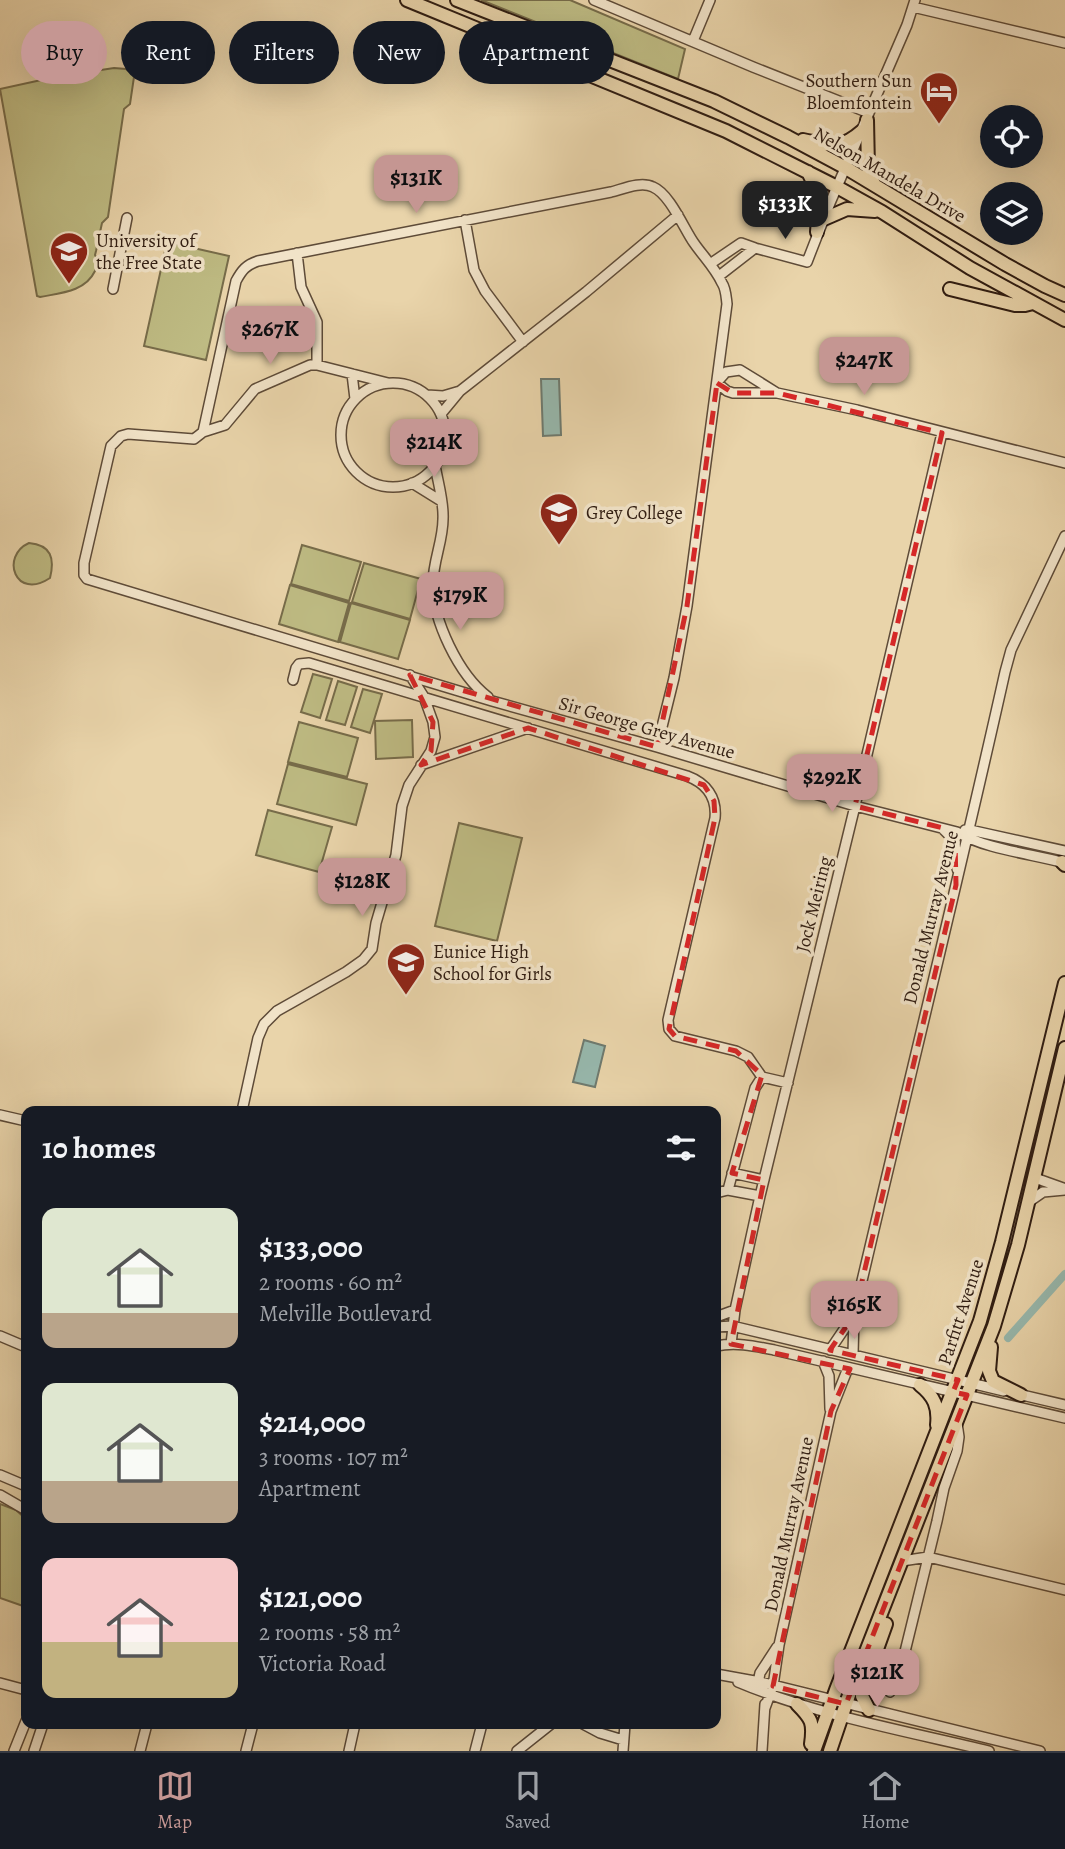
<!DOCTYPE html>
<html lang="en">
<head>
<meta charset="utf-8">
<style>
	:root { --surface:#171b24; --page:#20242c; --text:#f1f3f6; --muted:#9ea1a6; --line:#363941; --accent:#c59692 }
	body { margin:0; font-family:Alegreya,serif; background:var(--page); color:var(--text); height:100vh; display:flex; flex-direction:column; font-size:26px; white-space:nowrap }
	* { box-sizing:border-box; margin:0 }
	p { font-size:23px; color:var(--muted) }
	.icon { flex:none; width:38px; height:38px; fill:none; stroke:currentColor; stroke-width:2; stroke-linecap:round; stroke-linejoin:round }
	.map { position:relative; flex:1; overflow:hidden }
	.details { position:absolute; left:21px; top:1106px; width:700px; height:623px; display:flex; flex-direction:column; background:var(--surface); border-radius:14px; box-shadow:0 7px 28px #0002 }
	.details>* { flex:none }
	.top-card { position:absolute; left:21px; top:21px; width:700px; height:63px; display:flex; gap:14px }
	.controls { position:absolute; left:980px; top:105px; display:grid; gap:14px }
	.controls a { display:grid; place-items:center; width:63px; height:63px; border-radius:50%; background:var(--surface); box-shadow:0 7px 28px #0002; font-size:35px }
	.price { position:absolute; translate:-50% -60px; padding:0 16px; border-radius:14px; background:var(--accent); color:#111; font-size:23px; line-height:46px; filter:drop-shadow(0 2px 4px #0008) }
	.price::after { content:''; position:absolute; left:50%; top:42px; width:21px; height:16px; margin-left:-10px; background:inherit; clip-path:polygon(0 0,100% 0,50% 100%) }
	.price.selected { background:#222; color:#fff }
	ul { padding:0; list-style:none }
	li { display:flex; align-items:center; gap:21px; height:175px; padding:0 21px }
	li span { display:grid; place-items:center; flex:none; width:196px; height:140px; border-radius:14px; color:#555 }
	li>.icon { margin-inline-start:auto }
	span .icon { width:84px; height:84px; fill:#fffc; stroke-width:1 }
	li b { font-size:30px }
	h2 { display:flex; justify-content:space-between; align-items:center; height:84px; padding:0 21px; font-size:30px }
	.chip { padding:0 24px; border-radius:32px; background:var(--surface); box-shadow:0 7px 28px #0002; font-size:24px; line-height:63px }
	.chip.selected { background:var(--accent); color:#111 }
	.tab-bar { display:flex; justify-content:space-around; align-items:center; height:98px; border-top:2px solid var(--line); background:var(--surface); font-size:19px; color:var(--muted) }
	.tab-bar a { display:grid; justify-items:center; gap:4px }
	.tab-bar .selected { color:var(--accent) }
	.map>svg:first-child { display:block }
	.green { fill:#bebb83; stroke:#776c4a; stroke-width:2 }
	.water { fill:#97b8ad; stroke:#6e7a6f; stroke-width:2 }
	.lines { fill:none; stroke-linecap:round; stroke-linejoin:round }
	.canal { stroke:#97b8ad; stroke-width:8 }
	.minor-casing { stroke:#5e4b38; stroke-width:12 }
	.highway-casing { stroke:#301d12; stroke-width:16 }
	.minor { stroke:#f1e3c8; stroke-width:9 }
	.highway { stroke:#e9d4aa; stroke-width:12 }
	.marked { fill:none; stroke:#d62828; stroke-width:5; stroke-dasharray:14 9; stroke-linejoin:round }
	.labels { text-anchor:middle; stroke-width:7; stroke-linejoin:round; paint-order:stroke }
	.poi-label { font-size:19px; fill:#301d12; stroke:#f1e3c8; text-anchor:start }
	.street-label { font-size:19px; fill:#301d12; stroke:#f1e3c8 }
</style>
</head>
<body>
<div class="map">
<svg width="1065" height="1751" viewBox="0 0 1065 1751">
	<rect width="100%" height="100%" fill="#e9d4aa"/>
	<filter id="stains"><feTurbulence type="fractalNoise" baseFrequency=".00286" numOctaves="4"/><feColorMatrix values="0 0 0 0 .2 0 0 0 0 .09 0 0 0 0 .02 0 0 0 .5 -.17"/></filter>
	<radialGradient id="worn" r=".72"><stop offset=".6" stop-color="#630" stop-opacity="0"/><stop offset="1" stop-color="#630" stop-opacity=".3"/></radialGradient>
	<path class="green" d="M 481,0 L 570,0 L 685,49 L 678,79 Z
		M 114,68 L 126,69 L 133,75 L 134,77 L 130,104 L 124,109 L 108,217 L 102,223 L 96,251 L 95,255 C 99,261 98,264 95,271 C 85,292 60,293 40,297 L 37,296 L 0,89 L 55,77 Z
		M 167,242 L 229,256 L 206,360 L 144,346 Z
		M 29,543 C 51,545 55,558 50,578 C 15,601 0,556 29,543 Z
		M 302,545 L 361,562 L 349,601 L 291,584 Z
		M 364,563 L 421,579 L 410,619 L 352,602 Z
		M 290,585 L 349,603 L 338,642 L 279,624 Z
		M 351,603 L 410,620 L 398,659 L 340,642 Z
		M 313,674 L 332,679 L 320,718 L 301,712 Z
		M 338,681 L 357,687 L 345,725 L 326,720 Z
		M 363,689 L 382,694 L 370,733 L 351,727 Z
		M 412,720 L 413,757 L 376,759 L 375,721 Z
		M 299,722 L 358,738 L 347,777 L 288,762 Z
		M 288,764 L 367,784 L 356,825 L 277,804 Z
		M 268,810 L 332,827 L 319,872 L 256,855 Z
		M 459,823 L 522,838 L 497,941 L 435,926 Z
		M 0,1504 L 16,1510 L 26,1519 L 26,1607 L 0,1598 Z"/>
	<path class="water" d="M 541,379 L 559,379 L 561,435 L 543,436 Z
		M 584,1040 L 605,1046 L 595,1087 L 573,1082 Z"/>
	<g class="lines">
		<path class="canal" d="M 1008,1338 L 1065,1274"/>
		<g class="minor-casing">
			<path id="minor" d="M 594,0 L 753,67 L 869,113
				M 913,7 L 1065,43
				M 693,41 L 710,0
				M 465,220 L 474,270 L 485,291 L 523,342
				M 297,253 L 301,287 L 317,322 L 317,365
				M 710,264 L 741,243 L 755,248 L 807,262 L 830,203 L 907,25 L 915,0
				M 719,276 L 755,248
				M 113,289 L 127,218
				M 352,374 L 355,399
				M 718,381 L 726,372 L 740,370 L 777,393
				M341 435a52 52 0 1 1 104 0a52 52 0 1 1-104 0Z
				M 388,383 L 317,365 L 310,365 L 255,389 L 225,425 L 203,432 L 194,439 L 128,434 L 121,436 L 111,446 L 84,563 L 84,575 L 87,579 L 492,701 L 657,747 L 855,806 L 957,832 C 985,849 1032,854 1065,863
				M 717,383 L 727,391 L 733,393 L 777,393 L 857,410 L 1065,463
				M 427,395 L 443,396 L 460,391
				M 441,414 L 460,391 L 586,292 L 678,215
				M 203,432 L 236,281 C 242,270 246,265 258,261 L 611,192 C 623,189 641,181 653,187 C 670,194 684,229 694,243 C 703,256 715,268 722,283 C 726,289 726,296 727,304 L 687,606 L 674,678 L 657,747
				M 435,465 C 438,483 444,502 443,519 C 443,541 433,561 433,583 C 432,620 459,675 488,697
				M 412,483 L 441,501
				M 293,680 L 296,668 L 299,664 L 309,663 L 687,776 C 706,783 717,797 715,818 L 668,1020 L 669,1029 L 675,1036 L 736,1051 L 748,1057 L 762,1077 L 788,1083
				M 421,765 L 528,728
				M 943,829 L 955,841 L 957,869
				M 965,830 L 970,830 L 1065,851
				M 242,1111 L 258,1038 L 264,1024 L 277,1011 L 346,972 L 363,960 L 372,949 L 376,923 L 396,855 L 402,806 L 409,785 L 431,751 L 435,737 L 433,722 L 424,697 L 410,675
				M 0,1115 L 26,1121
				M 732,1173 L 764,1180
				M 1035,1178 L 1063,1188
				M 728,1190 L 755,1088 L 762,1077
				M 716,1193 L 728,1190 L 760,1196
				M 1030,1201 L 1043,1192 L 1065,1190
				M 716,1317 L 735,1310
				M 716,1327 L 732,1326 L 1004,1391
				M 0,1336 L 26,1347
				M 731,1344 L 735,1310 L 760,1196 L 855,806 L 942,433
				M 716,1346 C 736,1342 754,1346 774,1350 L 1065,1418
				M 830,1350 L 853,1316
				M 853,1355 L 854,1315 C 904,1100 957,887 1005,672 L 1011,650 L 1065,536
				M 823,1361 L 829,1376 L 830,1409
				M 1018,1394 L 1065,1405
				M 0,1475 L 26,1486
				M 0,1495 L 26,1510
				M 902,1561 L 928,1557 L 1065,1590
				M 716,1674 L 760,1682 L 1040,1751
				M 738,1682 C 816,1715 906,1731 989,1751
				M 0,1683 L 26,1690
				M 762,1687 L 759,1678 L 760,1673 L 777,1647
				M 890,1692 L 900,1672 L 937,1521 L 944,1488 L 957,1451 L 959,1437 L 957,1423
				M 765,1708 L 773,1686 L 779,1645 L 831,1411 L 848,1368
				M 583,1724 L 600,1733 L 623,1740
				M 14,1751 L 26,1721
				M 34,1751 L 43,1724
				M 140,1751 L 147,1724
				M 246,1751 L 253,1724
				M 349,1751 L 355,1724
				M 475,1751 L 482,1724
				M 517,1751 L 551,1724
				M 623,1751 L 625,1724
				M 762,1751 L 765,1704"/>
		</g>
		<g class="highway-casing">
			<path id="highway" d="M 407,0 L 726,131 L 837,187 L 882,212 L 970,268 L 1065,320
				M 457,0 L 714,101 L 788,137 L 846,168 L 1005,264 L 1045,286 L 1065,295
				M 867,120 L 868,168 L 874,184
				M 803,140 C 830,145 839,151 862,131
				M 808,172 C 819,192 819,210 817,232
				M 824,219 L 847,209 L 875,211
				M 950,289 L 1015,305 L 1025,305 L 1033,303
				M 1062,862 L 1065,865
				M 991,1347 L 989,1371 L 993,1381 L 1021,1395
				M 920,1385 C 934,1396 939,1407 937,1425
				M 797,1704 C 812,1719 814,1723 811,1744
				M 869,1710 L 862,1696 L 862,1691 L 886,1624
				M 814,1751 L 836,1690 L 980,1321 L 1002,1242 L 1065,983
				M 830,1751 L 849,1695 L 994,1326 L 1018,1245 L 1065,1048"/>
		</g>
		<use href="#minor" class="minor"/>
		<use href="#highway" class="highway"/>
	</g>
	<path class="marked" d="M 717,383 L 733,393 L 777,393 L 942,433 L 855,806 L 943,828 L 955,841 L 956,885 L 854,1315 L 830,1350 L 958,1380 L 953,1392 L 967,1395 L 846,1704 L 773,1686 L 831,1411 L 850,1369 L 731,1344 L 764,1180 L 732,1173 L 762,1075 L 736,1051 L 675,1036 L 669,1029 L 715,818 L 714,801 L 704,785 L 528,728 L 421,765 L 431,751 L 433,722 L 410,675 L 657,747 L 687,606 Z"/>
	<defs>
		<g id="hotel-pin" transform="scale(2.0125)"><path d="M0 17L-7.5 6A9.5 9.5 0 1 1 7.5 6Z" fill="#8f2418" stroke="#f1e3c8"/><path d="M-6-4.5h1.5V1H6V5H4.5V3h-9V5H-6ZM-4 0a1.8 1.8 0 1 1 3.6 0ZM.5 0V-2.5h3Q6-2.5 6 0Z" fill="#fff"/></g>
		<g id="university-pin" transform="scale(2.0125)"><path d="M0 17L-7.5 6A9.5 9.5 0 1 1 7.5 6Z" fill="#8f2418" stroke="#f1e3c8"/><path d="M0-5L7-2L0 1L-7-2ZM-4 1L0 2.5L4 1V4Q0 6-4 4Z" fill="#fff"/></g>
		<g id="school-pin" transform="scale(2.0125)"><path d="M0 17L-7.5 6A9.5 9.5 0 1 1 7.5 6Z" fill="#8f2418" stroke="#f1e3c8"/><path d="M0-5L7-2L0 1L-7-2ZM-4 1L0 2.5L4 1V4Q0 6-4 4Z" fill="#fff"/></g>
	</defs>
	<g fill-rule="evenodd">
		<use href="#hotel-pin" x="939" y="91"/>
		<use href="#university-pin" x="69" y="251"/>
		<use href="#university-pin" x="559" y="512"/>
		<use href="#school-pin" x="406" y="962"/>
	</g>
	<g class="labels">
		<g class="poi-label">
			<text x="912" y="87" text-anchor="end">Southern Sun<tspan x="912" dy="22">Bloemfontein</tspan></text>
			<text x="96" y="247">University of<tspan x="96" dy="22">the Free State</tspan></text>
			<text x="586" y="519">Grey College</text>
			<text x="433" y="958">Eunice High<tspan x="433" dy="22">School for Girls</tspan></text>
		</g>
		<g class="street-label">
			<text transform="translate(890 174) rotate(30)" y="7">Nelson Mandela Drive</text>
			<text transform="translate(647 727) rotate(16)" y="7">Sir George Grey Avenue</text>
			<text transform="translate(813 904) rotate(-76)" y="7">Jock Meiring</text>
			<text transform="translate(930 917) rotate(-76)" y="7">Donald Murray Avenue</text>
			<text transform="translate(960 1312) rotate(-72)" y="7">Parfitt Avenue</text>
			<text transform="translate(788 1524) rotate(-78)" y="7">Donald Murray Avenue</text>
		</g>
	</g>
	<rect width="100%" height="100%" filter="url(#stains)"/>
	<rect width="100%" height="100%" fill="url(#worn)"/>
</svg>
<div class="controls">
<a><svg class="icon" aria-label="locate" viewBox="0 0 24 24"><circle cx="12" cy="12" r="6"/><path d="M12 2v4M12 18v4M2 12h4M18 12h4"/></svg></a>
<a><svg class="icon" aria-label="layers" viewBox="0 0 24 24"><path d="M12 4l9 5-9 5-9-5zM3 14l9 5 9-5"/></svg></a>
</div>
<b class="price" style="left:416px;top:215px">$131K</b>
<b class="price selected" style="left:785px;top:241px">$133K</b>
<b class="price" style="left:270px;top:366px">$267K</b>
<b class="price" style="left:864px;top:397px">$247K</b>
<b class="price" style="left:434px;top:479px">$214K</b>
<b class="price" style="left:460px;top:632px">$179K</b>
<b class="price" style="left:832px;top:814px">$292K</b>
<b class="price" style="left:362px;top:918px">$128K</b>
<b class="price" style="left:854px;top:1341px">$165K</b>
<b class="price" style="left:877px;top:1709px">$121K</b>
<div class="top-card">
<a class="chip selected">Buy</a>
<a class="chip">Rent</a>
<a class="chip">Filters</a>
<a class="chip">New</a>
<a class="chip">Apartment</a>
</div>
<section class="details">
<h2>10 homes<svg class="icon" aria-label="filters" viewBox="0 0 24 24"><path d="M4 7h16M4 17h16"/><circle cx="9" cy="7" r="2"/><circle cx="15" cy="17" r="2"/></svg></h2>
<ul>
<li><span style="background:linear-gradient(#dfe7d0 75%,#b9a48a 0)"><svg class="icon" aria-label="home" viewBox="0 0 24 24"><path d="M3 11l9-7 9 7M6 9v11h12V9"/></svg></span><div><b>$133,000</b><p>2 rooms · 60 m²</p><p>Melville Boulevard</p></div></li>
<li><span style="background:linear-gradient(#dfe7d0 70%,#b9a48a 0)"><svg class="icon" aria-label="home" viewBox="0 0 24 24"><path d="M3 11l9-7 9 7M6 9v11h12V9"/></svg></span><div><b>$214,000</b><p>3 rooms · 107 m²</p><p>Apartment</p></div></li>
<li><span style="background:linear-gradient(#f6c9c9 60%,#c2b280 0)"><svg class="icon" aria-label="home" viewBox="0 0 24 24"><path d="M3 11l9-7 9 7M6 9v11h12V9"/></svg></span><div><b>$121,000</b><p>2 rooms · 58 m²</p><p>Victoria Road</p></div></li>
</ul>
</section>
</div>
<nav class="tab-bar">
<a class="selected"><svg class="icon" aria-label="map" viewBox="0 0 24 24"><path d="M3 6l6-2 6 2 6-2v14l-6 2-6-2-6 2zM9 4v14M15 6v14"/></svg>Map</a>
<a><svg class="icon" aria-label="saved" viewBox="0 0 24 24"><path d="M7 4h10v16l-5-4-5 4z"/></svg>Saved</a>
<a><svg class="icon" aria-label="home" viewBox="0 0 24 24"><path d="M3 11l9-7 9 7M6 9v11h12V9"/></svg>Home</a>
</nav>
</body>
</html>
